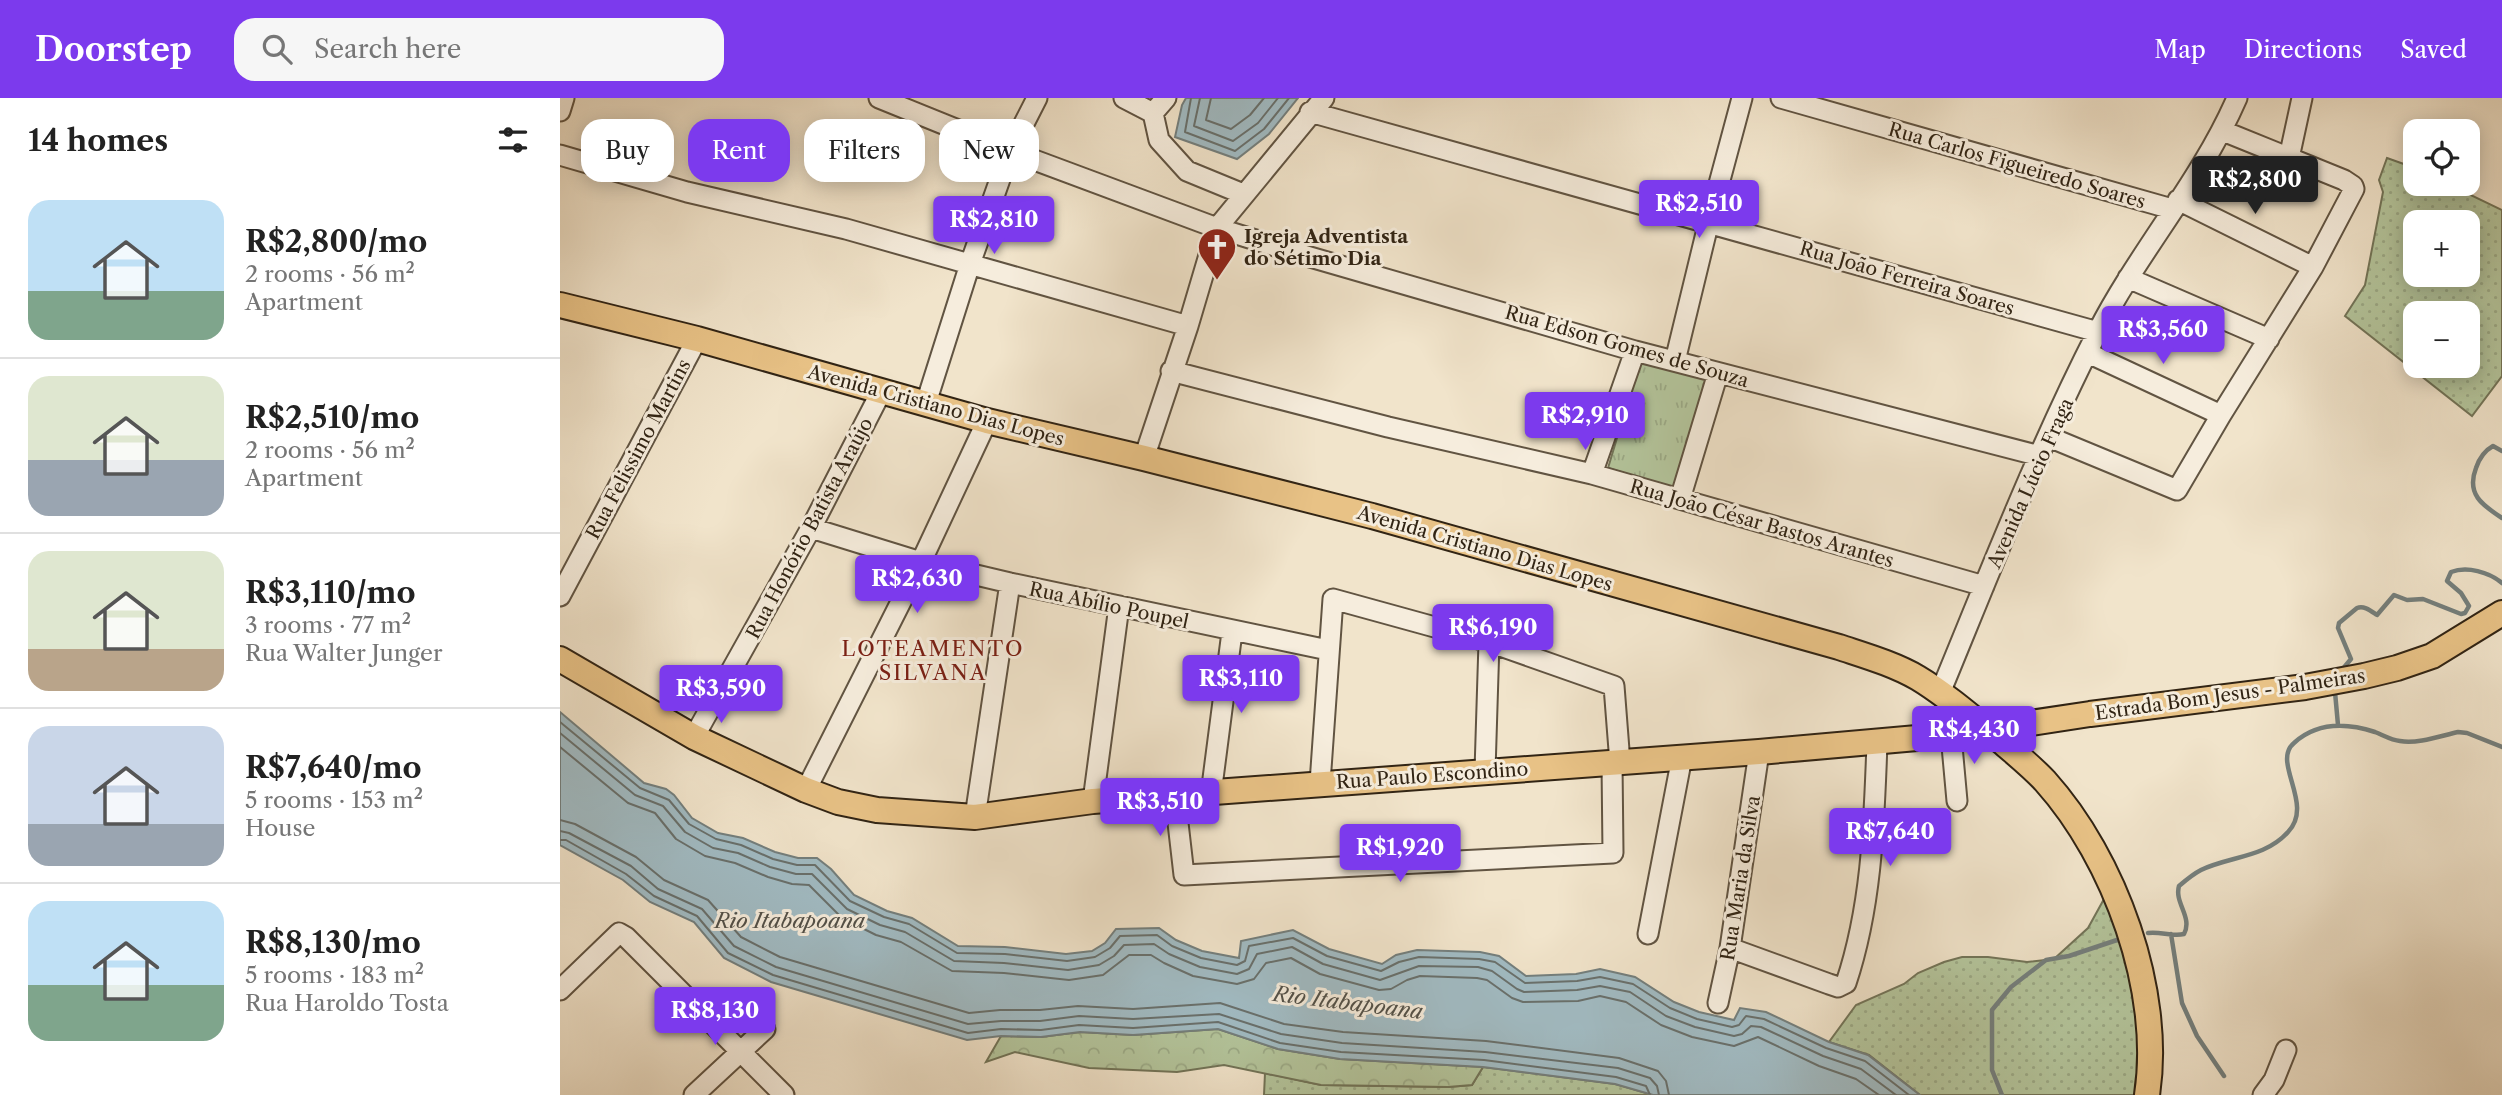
<!DOCTYPE html>
<html lang="en">
<head>
<meta charset="utf-8">
<style>
	:root { --surface:#fff; --page:#f6f6f6; --text:#222; --muted:#767676; --line:#e0e0e0; --accent:#7c3aed }
	body { margin:0; font-family:"Libre Caslon Text",serif; background:var(--page); color:var(--text); height:100vh; display:flex; flex-direction:column; font-size:26px; white-space:nowrap }
	* { box-sizing:border-box; margin:0 }
	p { font-size:23px; color:var(--muted) }
	.icon { flex:none; width:38px; height:38px; fill:none; stroke:currentColor; stroke-width:2; stroke-linecap:round; stroke-linejoin:round }
	.map { position:relative; flex:1; overflow:hidden }
	.details { display:flex; flex-direction:column; background:var(--surface); width:560px }
	.details>* { flex:none }
	.banner { position:absolute; left:21px; top:21px; width:665px; height:63px; display:flex; gap:14px }
	.buttons { position:absolute; left:1843px; top:21px; display:grid; gap:14px }
	.buttons a { display:grid; place-items:center; width:77px; height:77px; border-radius:14px; background:var(--surface); box-shadow:0 4px 18px #0003; font-size:35px }
	.price { position:absolute; translate:-50% -60px; padding:0 16px; border-radius:7px; background:var(--accent); color:#fff; font-size:23px; line-height:46px; filter:drop-shadow(0 2px 4px #0008) }
	.price::after { content:''; position:absolute; left:50%; top:42px; width:21px; height:16px; margin-left:-10px; background:inherit; clip-path:polygon(0 0,100% 0,50% 100%) }
	.price.selected { background:#222; color:#fff }
	ul { padding:0; list-style:none }
	li { display:flex; align-items:center; gap:21px; height:175px; padding:0 28px }
	li+li { border-top:2px solid var(--line) }
	li span { display:grid; place-items:center; flex:none; width:196px; height:140px; border-radius:21px; color:#555 }
	li>.icon { margin-inline-start:auto }
	span .icon { width:84px; height:84px; fill:#fffc; stroke-width:1 }
	li b { font-size:30px }
	h2 { display:flex; justify-content:space-between; align-items:center; height:84px; padding:0 28px; font-size:30px }
	.tag { padding:0 24px; border-radius:21px; background:var(--surface); box-shadow:0 4px 18px #0003; font-size:24px; line-height:63px }
	.tag.selected { background:var(--accent); color:#fff }
	header { display:flex; align-items:center; gap:42px; box-sizing:border-box; height:98px; padding:0 35px; background:var(--accent); color:#fff }
	header strong { font-size:33px }
	nav { display:flex; gap:38px; margin-inline-start:auto; font-size:24px }
	.search { width:490px; height:63px; background:var(--page); display:flex; align-items:center; gap:18px; box-sizing:border-box; padding:0 24px; border-radius:21px; color:var(--muted); font-size:26px }
	main { display:flex; flex:1; min-height:0 }
	.map>svg:first-child { display:block }
	.grass { fill:url(#grass-dots); stroke:#727458; stroke-width:2; fill-rule:evenodd }
	.forest { fill:url(#forest-crowns); stroke:#727458; stroke-width:2 }
	.park { fill:url(#park-tufts); stroke:#727458; stroke-width:2 }
	.water { fill:#a1bbc3; stroke:#747f7d; stroke-width:2 }
	.lines { fill:none; stroke-linecap:round; stroke-linejoin:round }
	.shore { stroke:#69706c; stroke-width:2 }
	.stream { stroke:#747f7d; stroke-width:4.5 }
	.minor-casing { stroke:#615442; stroke-width:23 }
	.major-casing { stroke:#312414; stroke-width:28 }
	.minor { stroke:#f6eddd; stroke-width:19 }
	.major { stroke:#e8c286; stroke-width:24 }
	.labels { text-anchor:middle; stroke-width:6; stroke-linejoin:round; paint-order:stroke }
	.street-label { font-size:19px; fill:#312414; stroke:#f6eddd }
	.poi-label { font-size:19px; font-weight:bold; fill:#312414; stroke:#f6eddd; text-anchor:start }
	.neighbourhood-label { font-size:21px; letter-spacing:2px; fill:#7a1f14; stroke:#f6eddd }
	.water-label { font-size:21px; font-style:italic; fill:#535149; stroke:#f6eddd }
</style>
</head>
<body>
<header>
<strong>Doorstep</strong>
<div class="search"><svg class="icon" aria-label="search" viewBox="0 0 24 24"><circle cx="10" cy="10" r="6"/><path d="M15 15l6 6"/></svg>Search here</div>
<nav><a>Map</a><a>Directions</a><a>Saved</a></nav>
</header>
<main>
<section class="details">
<h2>14 homes<svg class="icon" aria-label="filters" viewBox="0 0 24 24"><path d="M4 7h16M4 17h16"/><circle cx="9" cy="7" r="2"/><circle cx="15" cy="17" r="2"/></svg></h2>
<ul>
<li><span style="background:linear-gradient(#bfe0f5 65%,#7fa58c 0)"><svg class="icon" aria-label="home" viewBox="0 0 24 24"><path d="M3 11l9-7 9 7M6 9v11h12V9"/></svg></span><div><b>R$2,800/mo</b><p>2 rooms · 56 m²</p><p>Apartment</p></div></li>
<li><span style="background:linear-gradient(#dfe7d0 60%,#9aa5b1 0)"><svg class="icon" aria-label="home" viewBox="0 0 24 24"><path d="M3 11l9-7 9 7M6 9v11h12V9"/></svg></span><div><b>R$2,510/mo</b><p>2 rooms · 56 m²</p><p>Apartment</p></div></li>
<li><span style="background:linear-gradient(#dfe7d0 70%,#b9a48a 0)"><svg class="icon" aria-label="home" viewBox="0 0 24 24"><path d="M3 11l9-7 9 7M6 9v11h12V9"/></svg></span><div><b>R$3,110/mo</b><p>3 rooms · 77 m²</p><p>Rua Walter Junger</p></div></li>
<li><span style="background:linear-gradient(#c9d6e8 70%,#9aa5b1 0)"><svg class="icon" aria-label="home" viewBox="0 0 24 24"><path d="M3 11l9-7 9 7M6 9v11h12V9"/></svg></span><div><b>R$7,640/mo</b><p>5 rooms · 153 m²</p><p>House</p></div></li>
<li><span style="background:linear-gradient(#bfe0f5 60%,#7fa58c 0)"><svg class="icon" aria-label="home" viewBox="0 0 24 24"><path d="M3 11l9-7 9 7M6 9v11h12V9"/></svg></span><div><b>R$8,130/mo</b><p>5 rooms · 183 m²</p><p>Rua Haroldo Tosta</p></div></li>
</ul>
</section>
<div class="map">
<svg width="1942" height="997" viewBox="0 0 1942 997">
	<defs>
		<pattern id="grass-dots" width="8" height="8" patternUnits="userSpaceOnUse" patternTransform="scale(1.75)"><rect width="8" height="8" fill="#b4c59c"/><path d="M2 2h.1M6 6h.1" fill="none" stroke="#9ba986" stroke-width="1.8" stroke-linecap="round"/></pattern>
		<pattern id="forest-crowns" width="20" height="18" patternUnits="userSpaceOnUse" patternTransform="scale(1.75)"><rect width="20" height="18" fill="#b4c59c"/><path d="M2 6a3 3 0 1 1 6 0M12 15a3 3 0 1 1 6 0" fill="none" stroke="#9ba986"/></pattern>
		<pattern id="park-tufts" width="24" height="20" patternUnits="userSpaceOnUse" patternTransform="scale(1.75)"><rect width="24" height="20" fill="#b4c59c"/><path d="M3 7l-1-3M5 7V3M7 7l1-3M15 17l-1-3M17 17v-4M19 17l1-3" fill="none" stroke="#9ba986"/></pattern>
	</defs>
	<rect width="100%" height="100%" fill="#f1e4cb"/>
	<filter id="stains"><feTurbulence type="fractalNoise" baseFrequency=".00286" numOctaves="4"/><feColorMatrix values="0 0 0 0 .2 0 0 0 0 .09 0 0 0 0 .02 0 0 0 .5 -.17"/></filter>
	<radialGradient id="worn" r=".72"><stop offset=".6" stop-color="#630" stop-opacity="0"/><stop offset="1" stop-color="#630" stop-opacity=".3"/></radialGradient>
	<path class="grass" d="M 1827,60 L 1855,70 L 1855,86 L 1888,86 L 1942,112 L 1942,278 L 1912,318 L 1785,218 L 1805,187 L 1823,94 L 1819,82 ZM 1855,124 L 1908,124 L 1908,177 L 1855,177 ZM 1855,215 L 1908,215 L 1908,268 L 1855,268 Z
		M 1549,792 L 1578,899 L 1578,997 L 1360,997 L 1309,957 L 1269,944 L 1296,907 L 1344,886 L 1358,875 L 1384,864 L 1402,859 L 1428,859 L 1467,864 L 1494,861 L 1528,830 Z
		M 923,969 L 1055,986 L 1093,997 L 704,997 L 705,975 L 761,987 L 888,989 L 912,987 Z"/>
	<path class="forest" d="M 658,931 L 718,951 L 780,961 L 923,969 L 912,987 L 888,989 L 761,987 L 664,967 L 617,974 L 529,970 L 455,954 L 426,964 L 441,938 L 481,939 L 520,934 L 573,937 Z"/>
	<path class="park" d="M 1081,260 L 1149,281 L 1116,391 L 1048,370 Z"/>
	<path class="water" d="M 626,0 L 738,0 L 709,36 L 677,61 L 615,39 L 622,7 Z
		M 0,614 L 84,685 L 106,691 L 114,697 L 132,720 L 158,735 L 183,740 L 215,754 L 238,760 L 257,760 L 271,771 L 294,797 L 327,813 L 352,820 L 398,848 L 445,849 L 506,856 L 532,853 L 545,845 L 556,831 L 599,830 L 616,842 L 642,853 L 679,860 L 681,843 L 733,832 L 769,851 L 822,866 L 836,857 L 857,852 L 920,854 L 939,858 L 966,878 L 1016,876 L 1040,871 L 1075,879 L 1114,904 L 1139,914 L 1174,922 L 1180,910 L 1206,914 L 1269,944 L 1308,957 L 1360,997 L 1093,997 L 1055,986 L 923,969 L 780,961 L 718,951 L 658,931 L 573,937 L 520,934 L 481,939 L 441,938 L 407,942 L 211,884 L 164,860 L 134,824 L 90,804 L 63,782 L 0,747 Z"/>
	<g class="lines">
		<path class="shore" d="M 631,0 L 625,34 L 675,53 L 704,31 L 729,0
			M 640,0 L 634,28 L 673,43 L 698,25 L 718,0
			M 651,0 L 646,22 L 671,31 L 690,17 L 704,0
			M 0,624 L 80,690 L 109,702 L 129,726 L 156,741 L 181,747 L 213,761 L 237,767 L 255,767 L 290,803 L 324,819 L 349,826 L 397,855 L 445,856 L 507,863 L 535,859 L 550,850 L 560,838 L 597,837 L 612,848 L 641,860 L 677,867 L 685,863 L 689,848 L 733,840 L 767,858 L 821,873 L 839,864 L 859,859 L 919,861 L 935,864 L 965,885 L 1017,883 L 1040,879 L 1073,886 L 1110,910 L 1137,921 L 1172,929 L 1179,927 L 1186,918 L 1204,921 L 1266,950 L 1305,963 L 1349,997
			M 0,635 L 75,697 L 103,708 L 125,734 L 153,750 L 178,755 L 210,769 L 236,776 L 252,776 L 287,811 L 320,827 L 345,834 L 394,863 L 444,865 L 508,872 L 539,867 L 554,858 L 564,847 L 594,846 L 609,856 L 640,869 L 677,876 L 689,871 L 697,856 L 732,849 L 763,866 L 820,882 L 859,868 L 918,869 L 932,873 L 957,891 L 964,894 L 1017,892 L 1040,888 L 1070,894 L 1106,918 L 1135,929 L 1174,938 L 1182,936 L 1191,928 L 1201,929 L 1263,958 L 1301,971 L 1336,997
			M 0,649 L 68,705 L 95,715 L 116,741 L 145,758 L 175,765 L 208,779 L 232,786 L 249,787 L 282,820 L 316,837 L 341,844 L 392,873 L 444,875 L 509,882 L 543,877 L 569,857 L 591,857 L 604,865 L 633,878 L 677,886 L 694,881 L 706,865 L 731,860 L 760,876 L 819,892 L 831,891 L 847,882 L 860,878 L 917,880 L 927,882 L 952,900 L 963,904 L 1018,903 L 1040,898 L 1066,904 L 1101,927 L 1132,939 L 1174,948 L 1198,939 L 1259,968 L 1296,981 L 1319,997
			M 0,722 L 15,726 L 76,759 L 104,782 L 148,802 L 181,839 L 220,859 L 409,915 L 440,912 L 480,912 L 518,908 L 573,911 L 660,905 L 724,926 L 783,934 L 926,943 L 1059,960 L 1098,973 L 1106,983 L 1109,997
			M 0,733 L 9,735 L 71,768 L 98,791 L 142,811 L 174,848 L 216,869 L 408,926 L 441,923 L 480,923 L 519,918 L 573,921 L 659,916 L 721,936 L 782,945 L 925,954 L 1058,970 L 1090,980 L 1097,988 L 1099,997
			M 0,742 L 6,742 L 66,776 L 94,798 L 137,818 L 168,855 L 213,877 L 408,935 L 441,931 L 481,932 L 519,927 L 573,930 L 658,924 L 720,945 L 781,954 L 924,962 L 1056,979 L 1086,988 L 1090,997"/>
		<path class="stream" d="M 1942,353 L 1933,348 C 1924,353 1919,361 1916,370 C 1906,396 1922,407 1942,420
			M 1781,573 L 1791,561 L 1778,530 L 1779,525 L 1797,510 C 1804,507 1811,513 1817,517 L 1834,497 L 1847,502 L 1863,501 L 1901,516 L 1905,515 L 1909,508 L 1901,495 L 1887,483 L 1891,474 C 1907,468 1929,474 1942,485
			M 1775,594 L 1778,627
			M 1588,835 C 1600,833 1612,839 1624,836 C 1633,819 1614,805 1619,788 C 1626,782 1633,776 1641,772 C 1670,758 1705,760 1728,734 C 1755,706 1711,664 1734,645 C 1757,624 1787,625 1815,634 C 1823,637 1831,642 1840,643 C 1858,646 1880,638 1898,634 L 1907,635 L 1942,649
			M 1611,836 L 1622,905 L 1637,938 L 1664,978
			M 1442,997 L 1432,972 L 1432,912 L 1451,889 L 1486,862 L 1509,858 L 1563,840"/>
		<g class="minor-casing">
			<path id="minor" d="M 319,0 L 450,53 L 657,130 L 750,159 L 1075,253 L 1480,358
				M 564,0 L 593,15 L 599,42 L 627,73 L 683,96
				M 1221,0 L 1612,111
				M 0,13 L 4,0
				M 750,14 L 1538,234
				M 593,15 L 606,0
				M 0,57 L 127,94 L 286,131 L 628,228
				M 1729,60 L 1742,0
				M 1618,102 L 1753,169
				M 1568,180 L 1709,241
				M 1528,255 L 1661,317
				M 1115,263 L 1149,123 L 1182,0
				M 611,273 L 828,329 L 1032,376 L 1424,488
				M 366,305 L 410,166 L 450,53 L 477,0
				M 1489,339 L 1617,392 L 1661,317 L 1753,169 L 1794,91 L 1793,88 L 1784,82 L 1663,33
				M 584,360 L 628,228 L 657,130 L 764,0
				M 1032,376 L 1075,253
				M 1120,401 L 1158,275
				M 251,430 L 361,464 L 450,485 L 768,552
				M 0,498 L 137,241
				M 1380,595 C 1430,474 1478,350 1538,233 C 1579,153 1641,83 1677,0
				M 1391,637 L 1397,703
				M 134,639 L 251,430 L 321,294
				M 925,673 L 929,544
				M 760,685 L 773,501 L 929,544 L 1054,588 L 1060,665
				M 246,692 L 361,464 L 427,323
				M 651,696 L 672,534
				M 615,699 L 624,777 L 1053,755 L 1052,665
				M 533,703 L 559,508
				M 415,719 L 450,485
				M 1088,836 L 1122,659
				M 1170,850 L 1269,886 L 1278,889 L 1286,885 C 1312,807 1314,726 1317,645
				M 0,892 L 59,835 L 66,839 L 224,997
				M 1158,905 L 1170,850 L 1199,654
				M 134,997 L 205,931
				M 1703,997 L 1714,982 L 1726,952"/>
		</g>
		<g class="major-casing">
			<path id="major" d="M 0,207 L 137,241 L 427,323 L 584,360 L 812,418 L 1279,549 C 1306,558 1334,566 1358,580 C 1388,598 1415,622 1442,644 C 1457,657 1472,669 1485,683 C 1555,761 1603,893 1587,997
				M 0,561 L 134,639 L 246,692 L 278,704 L 317,712 L 415,719 L 533,703 L 1199,654 L 1391,637 L 1530,616 L 1745,589 L 1804,578 L 1837,570 L 1872,558 L 1942,515"/>
		</g>
		<use href="#minor" class="minor"/>
		<use href="#major" class="major"/>
	</g>
	<defs>
		<g id="church-pin" transform="scale(2.0125)"><path d="M0 17L-7.5 6A9.5 9.5 0 1 1 7.5 6Z" fill="#8f2418" stroke="#f6eddd"/><path d="M-1.2-6h2.4v3.5h3.3v2.4h-3.3V6h-2.4V-.1h-3.3v-2.4h3.3Z" fill="#fff"/></g>
	</defs>
	<g fill-rule="evenodd">
		<use href="#church-pin" x="657" y="149"/>
	</g>
	<g class="labels">
		<g class="street-label">
			<text transform="translate(1457 67) rotate(16)" y="7">Rua Carlos Figueiredo Soares</text>
			<text transform="translate(1347 180) rotate(16)" y="7">Rua João Ferreira Soares</text>
			<text transform="translate(1067 248) rotate(16)" y="7">Rua Edson Gomes de Souza</text>
			<text transform="translate(376 307) rotate(15)" y="7">Avenida Cristiano Dias Lopes</text>
			<text transform="translate(78 351) rotate(-62)" y="7">Rua Felissimo Martins</text>
			<text transform="translate(1470 385) rotate(-66)" y="7">Avenida Lúcio Fraga</text>
			<text transform="translate(1202 425) rotate(16)" y="7">Rua João César Bastos Arantes</text>
			<text transform="translate(249 430) rotate(-62)" y="7">Rua Honório Batista Araújo</text>
			<text transform="translate(925 450) rotate(16)" y="7">Avenida Cristiano Dias Lopes</text>
			<text transform="translate(549 507) rotate(12)" y="7">Rua Abílio Poupel</text>
			<text transform="translate(1670 596) rotate(-8)" y="7">Estrada Bom Jesus - Palmeiras</text>
			<text transform="translate(872 677) rotate(-4)" y="7">Rua Paulo Escondino</text>
			<text transform="translate(1180 780) rotate(-81)" y="7">Rua Maria da Silva</text>
		</g>
		<g class="poi-label">
			<text x="684" y="145">Igreja Adventista<tspan x="684" dy="22">do Sétimo Dia</tspan></text>
		</g>
		<g class="neighbourhood-label">
			<text x="373" y="558">LOTEAMENTO<tspan x="373" dy="24">SILVANA</tspan></text>
		</g>
		<g class="water-label">
			<text x="230" y="830">Rio Itabapoana</text>
			<text transform="translate(788 905) rotate(7)" y="7">Rio Itabapoana</text>
		</g>
	</g>
	<rect width="100%" height="100%" filter="url(#stains)"/>
	<rect width="100%" height="100%" fill="url(#worn)"/>
</svg>
<div class="buttons">
<a><svg class="icon" aria-label="locate" viewBox="0 0 24 24"><circle cx="12" cy="12" r="6"/><path d="M12 2v4M12 18v4M2 12h4M18 12h4"/></svg></a>
<a>+</a>
<a>−</a>
</div>
<b class="price selected" style="left:1695px;top:118px">R$2,800</b>
<b class="price" style="left:1139px;top:142px">R$2,510</b>
<b class="price" style="left:434px;top:158px">R$2,810</b>
<b class="price" style="left:1603px;top:268px">R$3,560</b>
<b class="price" style="left:1025px;top:354px">R$2,910</b>
<b class="price" style="left:357px;top:517px">R$2,630</b>
<b class="price" style="left:933px;top:566px">R$6,190</b>
<b class="price" style="left:681px;top:617px">R$3,110</b>
<b class="price" style="left:161px;top:627px">R$3,590</b>
<b class="price" style="left:1414px;top:668px">R$4,430</b>
<b class="price" style="left:600px;top:740px">R$3,510</b>
<b class="price" style="left:1330px;top:770px">R$7,640</b>
<b class="price" style="left:840px;top:786px">R$1,920</b>
<b class="price" style="left:155px;top:949px">R$8,130</b>
<div class="banner">
<a class="tag">Buy</a>
<a class="tag selected">Rent</a>
<a class="tag">Filters</a>
<a class="tag">New</a>
</div>
</div>
</main>
</body>
</html>
